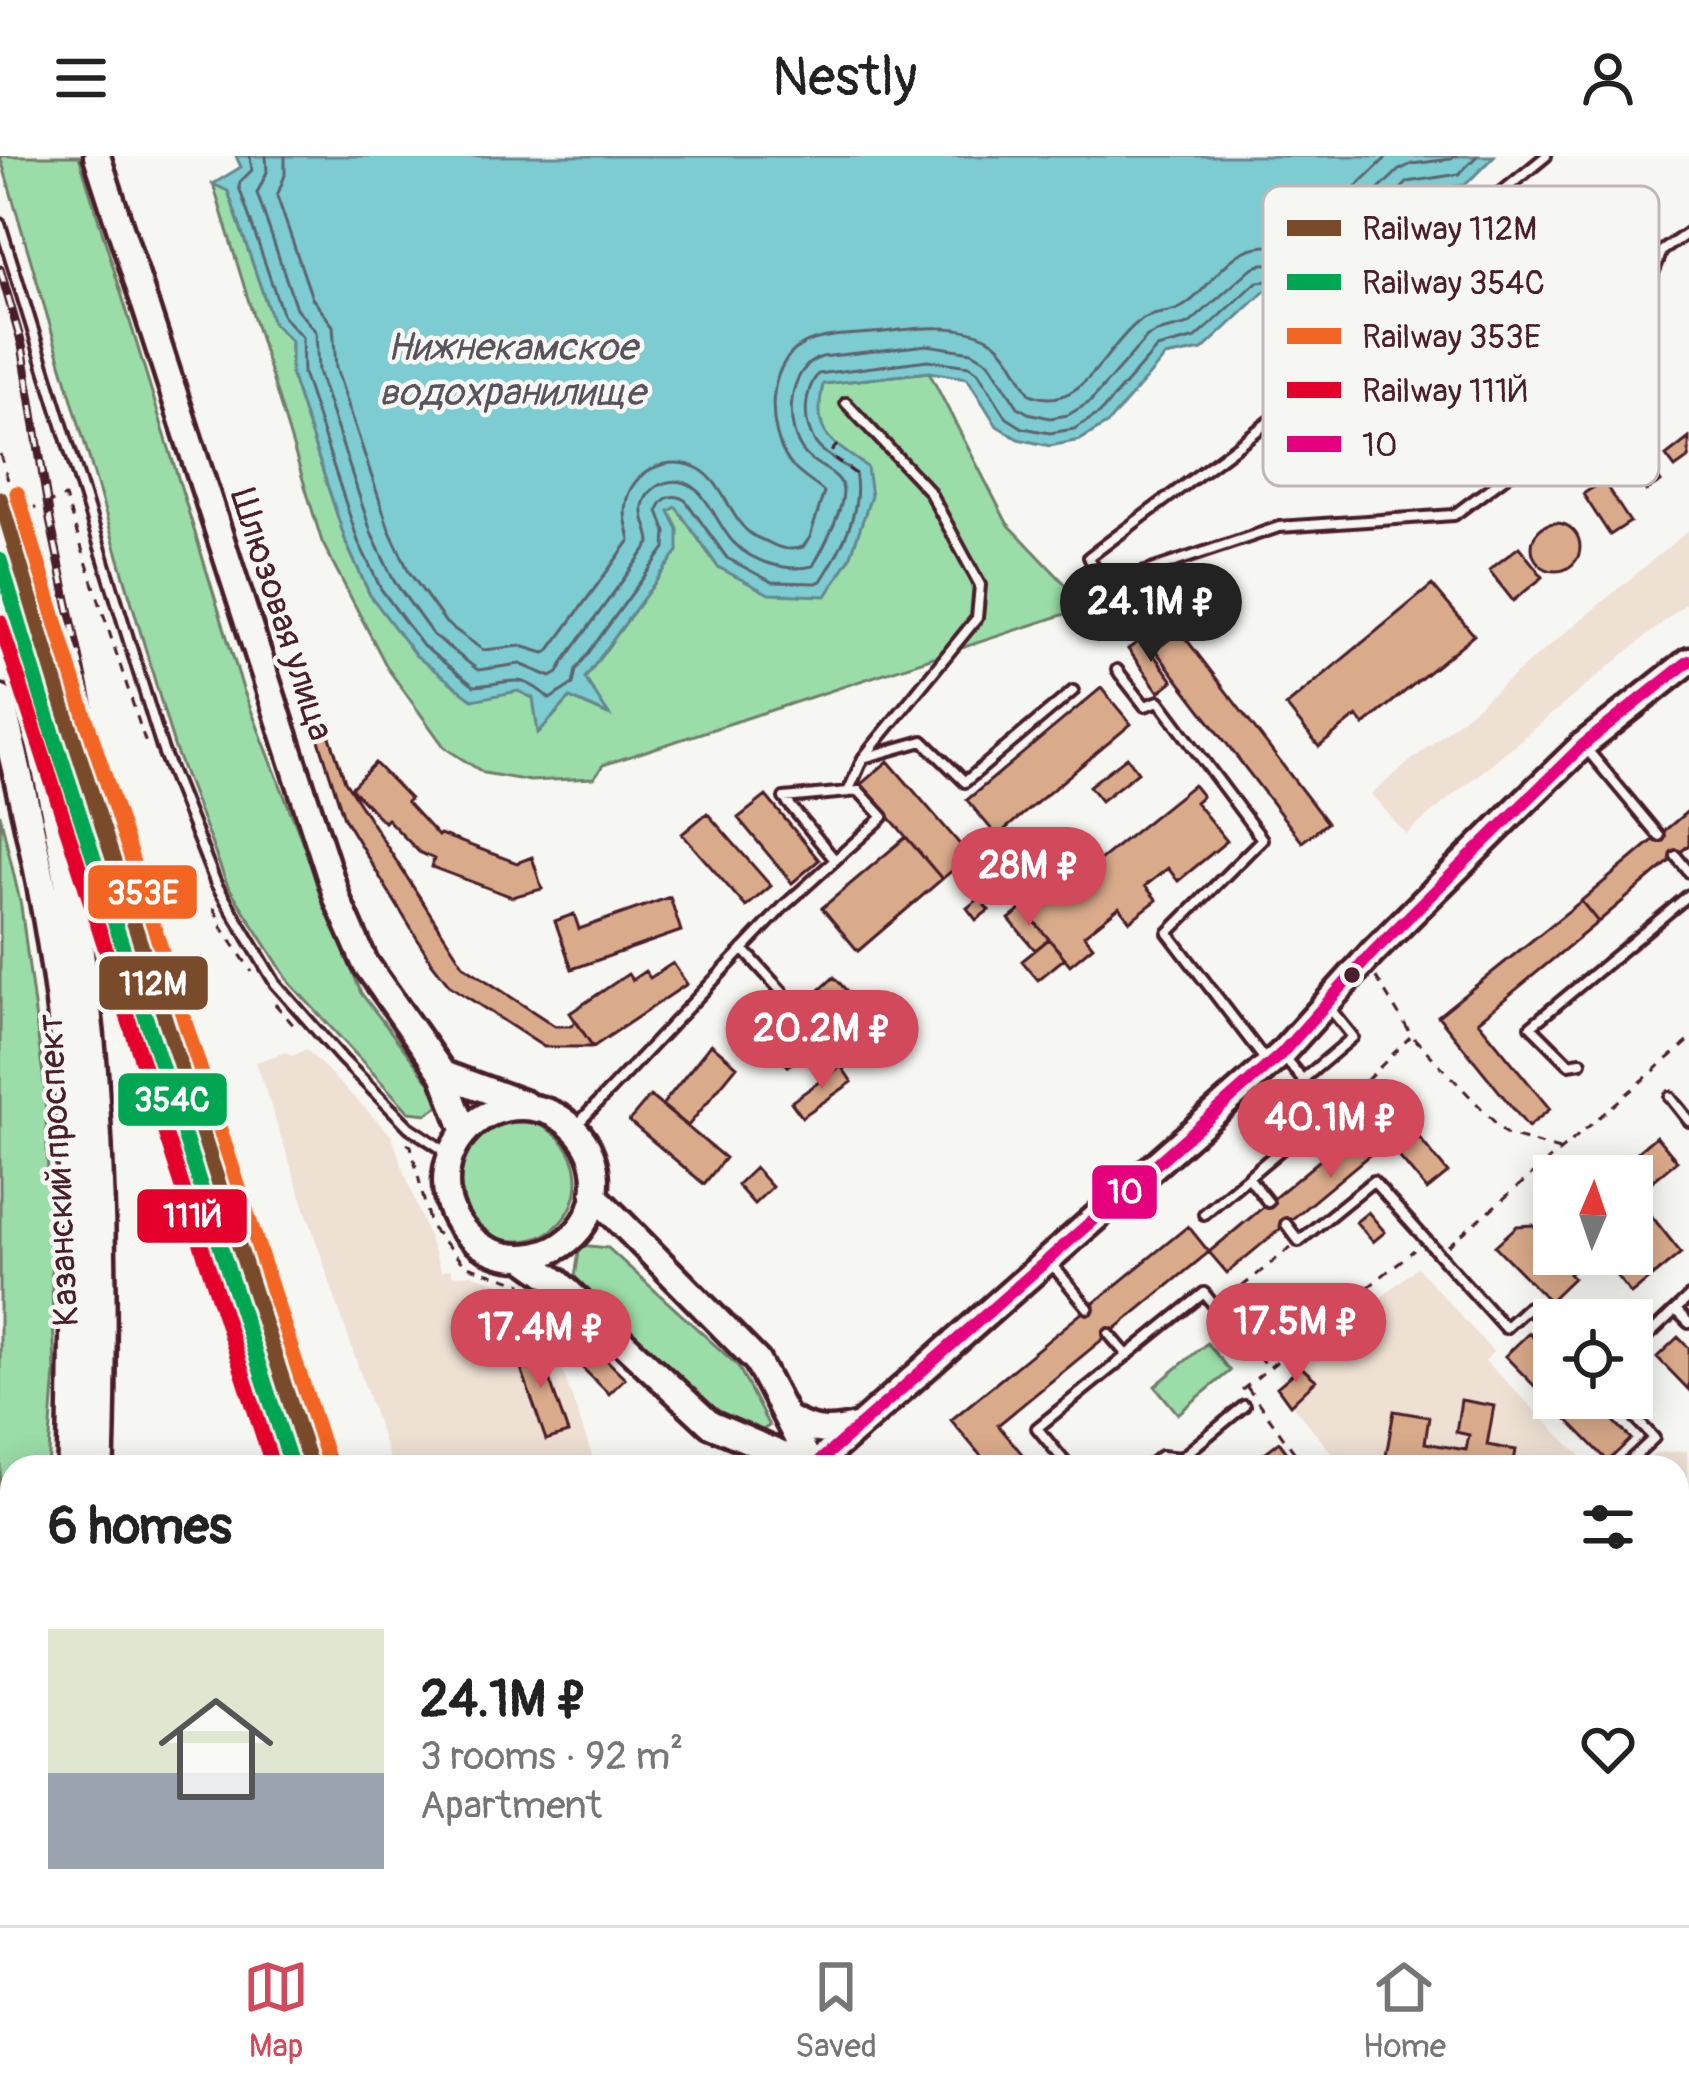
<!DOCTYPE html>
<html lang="en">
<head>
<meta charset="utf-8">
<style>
	:root { --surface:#fff; --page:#f2f2f2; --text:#222; --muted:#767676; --line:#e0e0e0; --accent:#d1495b }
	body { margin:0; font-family:Pangolin,sans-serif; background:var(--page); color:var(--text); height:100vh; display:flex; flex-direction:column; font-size:45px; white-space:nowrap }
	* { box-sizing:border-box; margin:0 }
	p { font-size:39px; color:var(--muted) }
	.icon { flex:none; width:66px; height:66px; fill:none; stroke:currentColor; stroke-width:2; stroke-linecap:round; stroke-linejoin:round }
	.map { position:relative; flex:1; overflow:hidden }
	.side { position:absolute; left:0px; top:1299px; width:1689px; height:471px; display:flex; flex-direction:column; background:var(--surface); border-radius:36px 36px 0 0; box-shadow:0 6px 30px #0003 }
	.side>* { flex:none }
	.needle { width:78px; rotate:2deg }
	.tools { position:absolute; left:1533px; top:999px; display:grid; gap:24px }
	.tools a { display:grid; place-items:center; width:120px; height:120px; border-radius:0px; background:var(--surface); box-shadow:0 6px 30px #0003; font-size:60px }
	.price { position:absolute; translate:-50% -102px; padding:0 27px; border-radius:42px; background:var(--accent); color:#fff; font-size:39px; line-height:78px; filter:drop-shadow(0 3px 6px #0008) }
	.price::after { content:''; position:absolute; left:50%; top:72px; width:36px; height:27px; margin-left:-18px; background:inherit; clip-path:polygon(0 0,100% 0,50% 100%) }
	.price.active { background:#222; color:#fff }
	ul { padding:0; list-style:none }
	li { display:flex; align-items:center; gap:36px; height:300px; padding:0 48px }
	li+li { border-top:3px solid var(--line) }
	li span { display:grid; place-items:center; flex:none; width:336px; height:240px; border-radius:0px; color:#555 }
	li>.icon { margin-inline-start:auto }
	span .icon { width:144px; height:144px; fill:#fffc; stroke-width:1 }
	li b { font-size:51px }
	h2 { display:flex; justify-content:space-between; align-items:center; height:144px; padding:0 48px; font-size:51px }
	header { display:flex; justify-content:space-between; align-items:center; height:156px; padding:0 48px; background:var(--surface); font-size:54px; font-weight:600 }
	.dock { display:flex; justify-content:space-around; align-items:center; height:168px; border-top:3px solid var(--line); background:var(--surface); font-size:33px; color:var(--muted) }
	.dock a { display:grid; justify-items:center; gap:6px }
	.dock .active { color:var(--accent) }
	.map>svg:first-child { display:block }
	.built { fill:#eee0d3 }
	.green { fill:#9adda8; stroke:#727e6a; stroke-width:3 }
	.water { fill:#7bccd1; stroke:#67878f; stroke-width:3 }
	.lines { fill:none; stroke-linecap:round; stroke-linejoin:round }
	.shore { stroke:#5e646d; stroke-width:3 }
	.building { fill:#daab8b; stroke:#4a1f2b; stroke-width:3 }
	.lane-casing { stroke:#4a1f2b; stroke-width:16 }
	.street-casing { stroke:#4a1f2b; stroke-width:26 }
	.secondary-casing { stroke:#4a1f2b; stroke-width:33 }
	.primary-casing { stroke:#4a1f2b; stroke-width:36 }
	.path { stroke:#4a1f2b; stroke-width:3; stroke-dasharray:9 9; stroke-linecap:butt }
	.lane { stroke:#f6f6f2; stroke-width:8 }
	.street { stroke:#f6f6f2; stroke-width:16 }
	.secondary { stroke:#f6f6f2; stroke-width:24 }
	.primary { stroke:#f6f6f2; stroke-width:27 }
	.rail-casing { stroke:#4a1f2b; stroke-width:9 }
	.rail { stroke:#f6f6f2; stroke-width:4.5; stroke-dasharray:14; stroke-linecap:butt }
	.bus-1-casing { stroke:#f6f6f2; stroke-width:21 }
	.bus-1 { stroke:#e5007d; stroke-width:12 }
	.rail-1-casing { stroke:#f6f6f2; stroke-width:24 }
	.rail-2-casing { stroke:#f6f6f2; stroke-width:24 }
	.rail-3-casing { stroke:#f6f6f2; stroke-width:24 }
	.rail-4-casing { stroke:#f6f6f2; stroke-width:24 }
	.rail-1 { stroke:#7a4b2a; stroke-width:15 }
	.rail-2 { stroke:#00a651; stroke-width:15 }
	.rail-3 { stroke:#f26522; stroke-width:15 }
	.rail-4 { stroke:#e4002b; stroke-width:15 }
	.bus-dot { fill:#4a1f2b; stroke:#f6f6f2; stroke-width:4.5 }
	.labels { text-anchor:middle; stroke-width:9; stroke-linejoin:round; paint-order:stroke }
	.street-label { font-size:36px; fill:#4a1f2b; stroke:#f6f6f2 }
	.water-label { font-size:39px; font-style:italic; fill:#59535d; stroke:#f6f6f2 }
	.key { fill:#f6f6f2; stroke:#c2b6b6; stroke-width:3 }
	.key-label { font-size:33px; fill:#4a1f2b }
	.line-badge { stroke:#f6f6f2; stroke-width:4.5 }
	.badge-label { font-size:33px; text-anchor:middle; font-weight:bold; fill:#fff }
</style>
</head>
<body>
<header><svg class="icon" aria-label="menu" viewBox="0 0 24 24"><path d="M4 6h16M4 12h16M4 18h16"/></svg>Nestly<svg class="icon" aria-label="person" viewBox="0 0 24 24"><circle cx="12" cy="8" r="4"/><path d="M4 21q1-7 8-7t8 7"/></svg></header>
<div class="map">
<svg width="1689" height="1769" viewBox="0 0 1689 1769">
	<rect width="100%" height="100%" fill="#f6f6f2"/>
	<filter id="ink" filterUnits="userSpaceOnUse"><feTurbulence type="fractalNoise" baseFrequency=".00833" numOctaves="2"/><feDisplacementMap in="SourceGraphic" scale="24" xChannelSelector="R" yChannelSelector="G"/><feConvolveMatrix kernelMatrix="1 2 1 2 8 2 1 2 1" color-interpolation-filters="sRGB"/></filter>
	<g filter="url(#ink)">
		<path class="built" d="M 1689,374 L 1689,445 L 1406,678 L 1371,638 Z
			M 306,893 L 391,979 L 441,1116 L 450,1113 L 453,1120 L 471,1118 L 513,1132 L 524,1143 L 535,1143 L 541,1153 L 595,1308 L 588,1311 L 392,1311 L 256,906 L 286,896 L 293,900 Z
			M 1417,1111 L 1493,1196 L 1485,1205 L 1592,1311 L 1329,1311 L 1332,1297 L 1277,1231 Z
			M 1687,1295 L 1689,1428 L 1679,1438 L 1677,1311 L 1639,1311 L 1654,1297 Z
			M 218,1758 L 381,1758 L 382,1769 L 209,1769 Z"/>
		<path class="green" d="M 0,0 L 79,0 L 243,533 L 361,837 L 434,932 L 440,949 L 427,958 L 409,956 L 290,827 L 227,728 L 175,593 Z
			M 213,28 L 228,35 L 273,167 L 291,185 L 291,218 L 347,389 L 370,439 L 518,535 L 533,542 L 540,575 L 570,542 L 606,558 L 585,522 L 678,395 L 669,355 L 676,351 L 718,411 L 825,280 L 818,253 L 823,228 L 929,216 L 1007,367 L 1087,451 L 603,609 L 594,622 L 530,625 L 484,617 L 445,592 L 388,513 L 322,386 Z
			M 0,658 L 21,750 L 45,934 L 55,1216 L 48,1311 L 12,1311 L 12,1573 L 0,1617 Z
			M457 1025a60 60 0 1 1 120 0a60 60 0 1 1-120 0Z
			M 580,1089 L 608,1092 L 738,1210 L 769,1270 L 758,1277 L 695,1241 L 575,1121 Z
			M 1207,1187 L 1230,1215 L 1178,1258 L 1155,1230 Z"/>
		<path class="water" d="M 236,0 L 1494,0 L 1465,29 L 1415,35 L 1315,134 L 1265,135 L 1202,194 L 1165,201 L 1108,267 L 1080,284 L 1050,290 L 1018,283 L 997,270 L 967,222 L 929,216 L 823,228 C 812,280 829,283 867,311 L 871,340 L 850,402 L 826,440 L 769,438 L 718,411 L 676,351 L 669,355 L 678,373 L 678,395 L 585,522 L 609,559 L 570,542 L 538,577 L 533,542 L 518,535 L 473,544 L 415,499 L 370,439 L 347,389 L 291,218 L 291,185 L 273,167 L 228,35 L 213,28 L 241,11 Z"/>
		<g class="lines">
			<path class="shore" d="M 250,0 L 252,14 L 240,26 L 239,31 L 283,160 L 302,181 L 303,217 L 358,385 L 381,433 L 423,490 L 474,530 C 512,528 518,514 550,543 L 573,528 L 576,514 L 665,392 L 666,376 L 658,355 C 661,341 675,336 686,345 L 727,402 L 772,426 L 816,427 L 821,425 C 841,394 863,354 855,317 C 843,308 822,298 815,286 C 802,266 804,235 818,218 L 928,204 L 969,210 L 978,216 L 1007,262 L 1023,272 L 1050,277 L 1074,273 L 1100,257 L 1157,192 L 1196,182 L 1257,126 L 1310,121 L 1408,26 L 1459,18 L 1477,0
				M 266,0 L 267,16 L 257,37 L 296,152 L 316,176 L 318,215 L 372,379 L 394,425 L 433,479 L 478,514 L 520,508 L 551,521 L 558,517 L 564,505 L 650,387 C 650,374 641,364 643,350 C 648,327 678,317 696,333 C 712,348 719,371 734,387 C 753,407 788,416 813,410 C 822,395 848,347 842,330 C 838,316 816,310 806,299 C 783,274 786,211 822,201 L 927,189 L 972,196 L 989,206 L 1018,251 L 1028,257 L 1050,262 L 1068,259 L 1090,246 L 1147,181 L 1157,176 L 1189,168 L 1252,112 L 1263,108 L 1304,106 L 1399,14 L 1412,8 L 1451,3 L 1456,0
				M 285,0 L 285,19 L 277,40 L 312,142 L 333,170 L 336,212 L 389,373 L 409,416 L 446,467 L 483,494 L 521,490 L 544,497 L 549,495 L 630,384 C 628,372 623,360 626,347 C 631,315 670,297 699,313 C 724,327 729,362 751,378 C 756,382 762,384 768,386 C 780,393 790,395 803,391 L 810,381 L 824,336 C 813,326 798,319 789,306 C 767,275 765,210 802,189 C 824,177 859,179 884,176 C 916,172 964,166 993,185 C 1010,197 1019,221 1030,238 C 1081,259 1104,193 1137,167 C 1150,156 1166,159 1180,152 C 1203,140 1219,109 1243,96 C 1259,87 1280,91 1297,88 L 1388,0"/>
		</g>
		<path class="building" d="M 1689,282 L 1689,302 L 1675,312 L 1666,300 Z
			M 1653,312 L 1661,326 L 1646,335 L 1638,321 Z
			M 1603,325 L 1630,366 L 1610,379 L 1583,338 Z
			M1532 391a24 24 0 1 1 48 0a24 24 0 1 1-48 0Z
			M 1519,391 L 1543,421 L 1513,445 L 1489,414 Z
			M 1432,429 L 1474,479 L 1364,569 L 1357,560 L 1319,591 L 1286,550 Z
			M 1180,475 L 1327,667 L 1302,686 L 1155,494 Z
			M 1142,483 L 1173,525 L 1159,536 L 1128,493 Z
			M 1101,532 L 1131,568 L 997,680 L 967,644 Z
			M 328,575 L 345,625 L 464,810 L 555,870 L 571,870 L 576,865 L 593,891 L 544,891 L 450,830 L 432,807 L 344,662 L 317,578 Z
			M 1127,601 L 1138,616 L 1101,645 L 1089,630 Z
			M 888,605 L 970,700 L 942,723 L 861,628 Z
			M 375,607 L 410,643 L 407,646 L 438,680 L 440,678 L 517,707 L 532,701 L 542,733 L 512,741 L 432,711 L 434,703 L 419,696 L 387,663 L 384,666 L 351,632 Z
			M 1193,629 L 1202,640 L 1195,646 L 1227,685 L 1178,725 L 1168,712 L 1145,730 L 1157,744 L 1130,765 L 1119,751 L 1084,779 L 1093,790 L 1070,809 L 1030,760 Z
			M 766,640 L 819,704 L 792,727 L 738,662 Z
			M 1689,654 L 1689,689 L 1598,766 L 1581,745 Z
			M 707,657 L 771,730 L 746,751 L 682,678 Z
			M 906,681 L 942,723 L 858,795 L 822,752 Z
			M 992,732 L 998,740 L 985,750 L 989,754 L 976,764 L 967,752 Z
			M 670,741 L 681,775 L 572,813 L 555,765 L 574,758 L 579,773 Z
			M 1581,745 L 1598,766 L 1478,865 L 1550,953 L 1528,971 L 1438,860 Z
			M 1023,752 L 1049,783 L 1035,794 L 1009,763 Z
			M 1049,783 L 1065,802 L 1038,824 L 1022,805 Z
			M 673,807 L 687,828 L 593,891 L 570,857 L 628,818 L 632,824 L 645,815 L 650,822 Z
			M 834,821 L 858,847 L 788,910 L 765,884 Z
			M 711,888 L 737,910 L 688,970 L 662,949 Z
			M 841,910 L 852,926 L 802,961 L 791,946 Z
			M 650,940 L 725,1002 L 704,1028 L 629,965 Z
			M 1390,946 L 1448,1017 L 1427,1034 L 1386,985 L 1227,1117 L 1209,1096 Z
			M 1656,980 L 1677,1005 L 1632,1042 L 1632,1020 L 1609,1020 Z
			M 755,1012 L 772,1031 L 754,1048 L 737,1029 Z
			M 1368,1056 L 1385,1076 L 1373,1086 L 1356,1066 Z
			M 1650,1058 L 1681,1097 L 1631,1138 L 1611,1113 L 1617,1109 L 1614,1105 L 1620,1098 L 1632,1098 L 1632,1073 Z
			M 1533,1069 L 1554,1090 L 1554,1098 L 1562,1098 L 1575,1112 L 1569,1118 L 1573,1122 L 1549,1145 L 1495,1090 L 1517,1070 Z
			M 1188,1070 L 1209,1096 L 998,1269 L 1033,1311 L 990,1311 L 951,1264 Z
			M 570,1168 L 625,1222 L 609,1238 L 554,1184 Z
			M 1529,1177 L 1554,1203 L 1554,1242 L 1592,1242 L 1631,1283 L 1608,1305 L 1505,1200 Z
			M 1678,1181 L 1689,1192 L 1689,1234 L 1657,1201 Z
			M 536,1185 L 568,1277 L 546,1284 L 514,1193 Z
			M 1301,1211 L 1316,1224 L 1290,1249 L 1277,1231 Z
			M 1461,1244 L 1494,1250 L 1487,1289 L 1516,1294 L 1513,1311 L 1384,1311 L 1394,1255 L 1429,1261 L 1425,1287 L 1466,1294 L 1469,1279 L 1456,1276 Z
			M 1279,1286 L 1298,1311 L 1246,1311 Z
			M 1677,1486 L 1689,1498 L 1689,1533 L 1677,1545 Z
			M 1677,1647 L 1689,1659 L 1689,1701 L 1677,1689 Z
			M 244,1758 L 277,1758 L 278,1769 L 245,1769 Z
			M 297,1758 L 332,1758 L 333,1769 L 298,1769 Z
			M 1569,1758 L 1609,1758 L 1620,1769 L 1580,1769 Z"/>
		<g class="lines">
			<g class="lane-casing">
				<path id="lane" d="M 1546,0 L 1470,62 L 1431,144 L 1089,401 L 1103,430 L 1279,371 L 1454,359 L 1599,251 L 1662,95 L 1689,76
					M 0,68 L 163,595 L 216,728 L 275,827 L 342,903 L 409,971 L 451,999
					M 846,247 L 929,335 L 980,429 L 977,462 L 863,602
					M 1117,514 L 1145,550 L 1159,545 L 1262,683 L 1168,777 L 1266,905
					M 1584,590 L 1659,680
					M 848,636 L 863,602 L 923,585 L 965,626 L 1073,535
					M 1676,700 L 1689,716
					M 743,793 L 783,837
					M 1581,906 L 1569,908 L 1531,870 L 1689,739
					M 1302,924 L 1353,881 L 1328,850
					M 1670,941 L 1689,965
					M 573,973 L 785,749 L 883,661 L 859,635 L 784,642 L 835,704
					M 1248,1021 L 1268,1046
					M 1204,1058 L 1328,954 L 1282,899
					M 1286,1068 L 1299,1085 L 1373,1025 L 1505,1172 L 1528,1151 L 1554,1178
					M 1050,1106 L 1088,1152
					M 1676,1154 L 1689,1167
					M 1109,1178 L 1127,1199
					M 1632,1195 L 1689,1141
					M 1616,1242 L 1654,1282 L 1623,1311
					M 1069,1311 L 1037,1272 L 1204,1137 L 1216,1152 L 1217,1150
					M 1148,1311 L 1161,1300 L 1181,1302 L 1244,1250
					M 1677,1460 L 1689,1473
					M 1677,1598 L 1689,1586
					M 1677,1620 L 1689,1633
					M 804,1758 L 815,1769
					M 1646,1758 L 1657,1769
					M 167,1769 L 175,1758
					M 942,1769 L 938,1765 L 945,1758
					M 1154,1769 L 1165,1758
					M 1493,1769 L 1506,1758"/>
			</g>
			<g class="street-casing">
				<path id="street" d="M 771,1769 L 777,1758"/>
			</g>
			<g class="secondary-casing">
				<path id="secondary" d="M 97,0 L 338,745 L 365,807 L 443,918 L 465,976
					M 443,918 L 525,948
					M446 1026a75 75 0 1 1 150 0a75 75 0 1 1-150 0Z
					M 594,1039 L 757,1205 L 812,1311
					M 526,1103 L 558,1126 L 710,1268 L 810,1311
					M 787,1262 C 812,1277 831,1278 859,1270
					M 813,1311 L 1281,898 L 1373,796 L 1526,644 L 1583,589 L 1689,505
					M 1299,1758 L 1310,1769"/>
			</g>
			<g class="primary-casing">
				<path id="primary" d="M 0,435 C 46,586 79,752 92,909 C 102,1043 103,1177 99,1311
					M 0,544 C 29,662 58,789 67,911 C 77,1044 76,1178 72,1311
					M 0,1737 L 12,1688
					M 21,1769 L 24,1758"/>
			</g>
			<path class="path" d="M 837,289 L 829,298 L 862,323
				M 0,298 L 18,357 L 65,341 L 146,588
				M 214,752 L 223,773 L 252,816
				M 1376,821 L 1412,880 L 1506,978 L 1559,994
				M 275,848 L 296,872
				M 1341,950 L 1410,881
				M 407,987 L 411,990 L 430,1070 L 464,1109 L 523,1128
				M 1448,1090 L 1689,885
				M 1228,1142 L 1291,1091
				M 1224,1158 L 1267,1211
				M 1247,1231 L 1305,1311
				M 1242,1234 L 1414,1094
				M 720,1296 L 737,1311
				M 2,1666 L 12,1634
				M 1242,1758 L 1252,1769
				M 1029,1769 L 1041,1758
				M 1073,1769 L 1073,1766"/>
			<use href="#lane" class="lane"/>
			<use href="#street" class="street"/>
			<use href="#secondary" class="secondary"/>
			<use href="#primary" class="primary"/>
			<g class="rail-casing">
				<path id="rail" d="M 0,113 L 22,189 L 50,364 L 91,556 L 337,1311
					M 483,1758 L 486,1769"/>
			</g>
			<use href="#rail" class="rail"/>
			<g class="bus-1-casing">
				<path id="bus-1" d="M 813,1311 L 1281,898 L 1373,796 L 1583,589 L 1689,505"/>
			</g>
			<use href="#bus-1" class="bus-1"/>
			<g class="rail-1-casing">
				<path id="rail-1" d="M 0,342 L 60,540 L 311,1311"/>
			</g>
			<g class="rail-2-casing">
				<path id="rail-2" d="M 0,404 L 43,546 L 292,1311"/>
			</g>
			<g class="rail-3-casing">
				<path id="rail-3" d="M 17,337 L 77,535 L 328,1305"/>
			</g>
			<g class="rail-4-casing">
				<path id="rail-4" d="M 0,466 L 273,1311"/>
			</g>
			<use href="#rail-1" class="rail-1"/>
			<use href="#rail-2" class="rail-2"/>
			<use href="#rail-3" class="rail-3"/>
			<use href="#rail-4" class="rail-4"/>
		</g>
	</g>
	<circle class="bus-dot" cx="1352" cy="819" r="10"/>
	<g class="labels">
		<g class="street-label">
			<text transform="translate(283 458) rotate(72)" y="13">Шлюзовая улица</text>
			<text transform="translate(57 1014) rotate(-93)" y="13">Казанский проспект</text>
		</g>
		<g class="water-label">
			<text x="512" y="204">Нижнекамское<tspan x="512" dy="45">водохранилище</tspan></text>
		</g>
	</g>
	<rect x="1263" y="30" width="396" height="300" rx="18" class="key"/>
	<rect x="1287" y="64" width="54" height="16" fill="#7a4b2a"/>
	<rect x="1287" y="118" width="54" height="16" fill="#00a651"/>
	<rect x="1287" y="172" width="54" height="16" fill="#f26522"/>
	<rect x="1287" y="226" width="54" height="16" fill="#e4002b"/>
	<rect x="1287" y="280" width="54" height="16" fill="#e5007d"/>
	<g class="key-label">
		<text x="1362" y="84">Railway 112М</text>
		<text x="1362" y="138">Railway 354С</text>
		<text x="1362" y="192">Railway 353Е</text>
		<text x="1362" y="246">Railway 111Й</text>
		<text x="1362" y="300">10</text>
	</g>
	<g class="line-badge">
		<rect x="86" y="707" width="113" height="58" rx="12" fill="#f26522"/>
		<rect x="97" y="798" width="113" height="58" rx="12" fill="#7a4b2a"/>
		<rect x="116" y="915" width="113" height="57" rx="12" fill="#00a651"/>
		<rect x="1090" y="1007" width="69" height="58" rx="12" fill="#e5007d"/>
		<rect x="135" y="1031" width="114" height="58" rx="12" fill="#e4002b"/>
	</g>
	<g class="badge-label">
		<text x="143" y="748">353Е</text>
		<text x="153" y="839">112М</text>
		<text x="172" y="955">354С</text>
		<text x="1125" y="1047">10</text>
		<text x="192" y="1071">111Й</text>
	</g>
</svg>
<div class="tools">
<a><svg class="needle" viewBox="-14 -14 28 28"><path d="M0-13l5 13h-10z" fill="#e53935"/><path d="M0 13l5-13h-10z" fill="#767676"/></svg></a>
<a><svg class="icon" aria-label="locate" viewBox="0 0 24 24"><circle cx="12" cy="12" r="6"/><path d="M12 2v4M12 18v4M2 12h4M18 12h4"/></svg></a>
</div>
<b class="price active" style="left:1151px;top:509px">24.1M ₽</b>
<b class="price" style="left:1029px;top:773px">28M ₽</b>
<b class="price" style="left:822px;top:936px">20.2M ₽</b>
<b class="price" style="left:1331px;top:1025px">40.1M ₽</b>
<b class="price" style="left:1296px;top:1229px">17.5M ₽</b>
<b class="price" style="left:541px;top:1235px">17.4M ₽</b>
<section class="side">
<h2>6 homes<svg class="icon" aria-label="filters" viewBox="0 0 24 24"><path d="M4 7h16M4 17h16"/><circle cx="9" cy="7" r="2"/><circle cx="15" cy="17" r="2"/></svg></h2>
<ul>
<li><span style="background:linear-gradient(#dfe7d0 60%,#9aa5b1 0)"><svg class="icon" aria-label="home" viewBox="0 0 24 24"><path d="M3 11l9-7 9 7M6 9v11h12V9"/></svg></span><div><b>24.1M ₽</b><p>3 rooms · 92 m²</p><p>Apartment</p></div><svg class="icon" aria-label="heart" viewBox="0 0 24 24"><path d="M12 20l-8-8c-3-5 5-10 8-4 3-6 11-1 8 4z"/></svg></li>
</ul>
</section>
</div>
<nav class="dock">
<a class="active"><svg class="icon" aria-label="map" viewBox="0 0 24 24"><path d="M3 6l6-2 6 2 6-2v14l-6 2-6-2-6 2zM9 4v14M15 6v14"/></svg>Map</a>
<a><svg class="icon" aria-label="saved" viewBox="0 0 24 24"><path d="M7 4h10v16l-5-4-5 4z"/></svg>Saved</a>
<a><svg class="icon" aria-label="home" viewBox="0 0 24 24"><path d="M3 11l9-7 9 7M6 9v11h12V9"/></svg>Home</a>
</nav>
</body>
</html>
